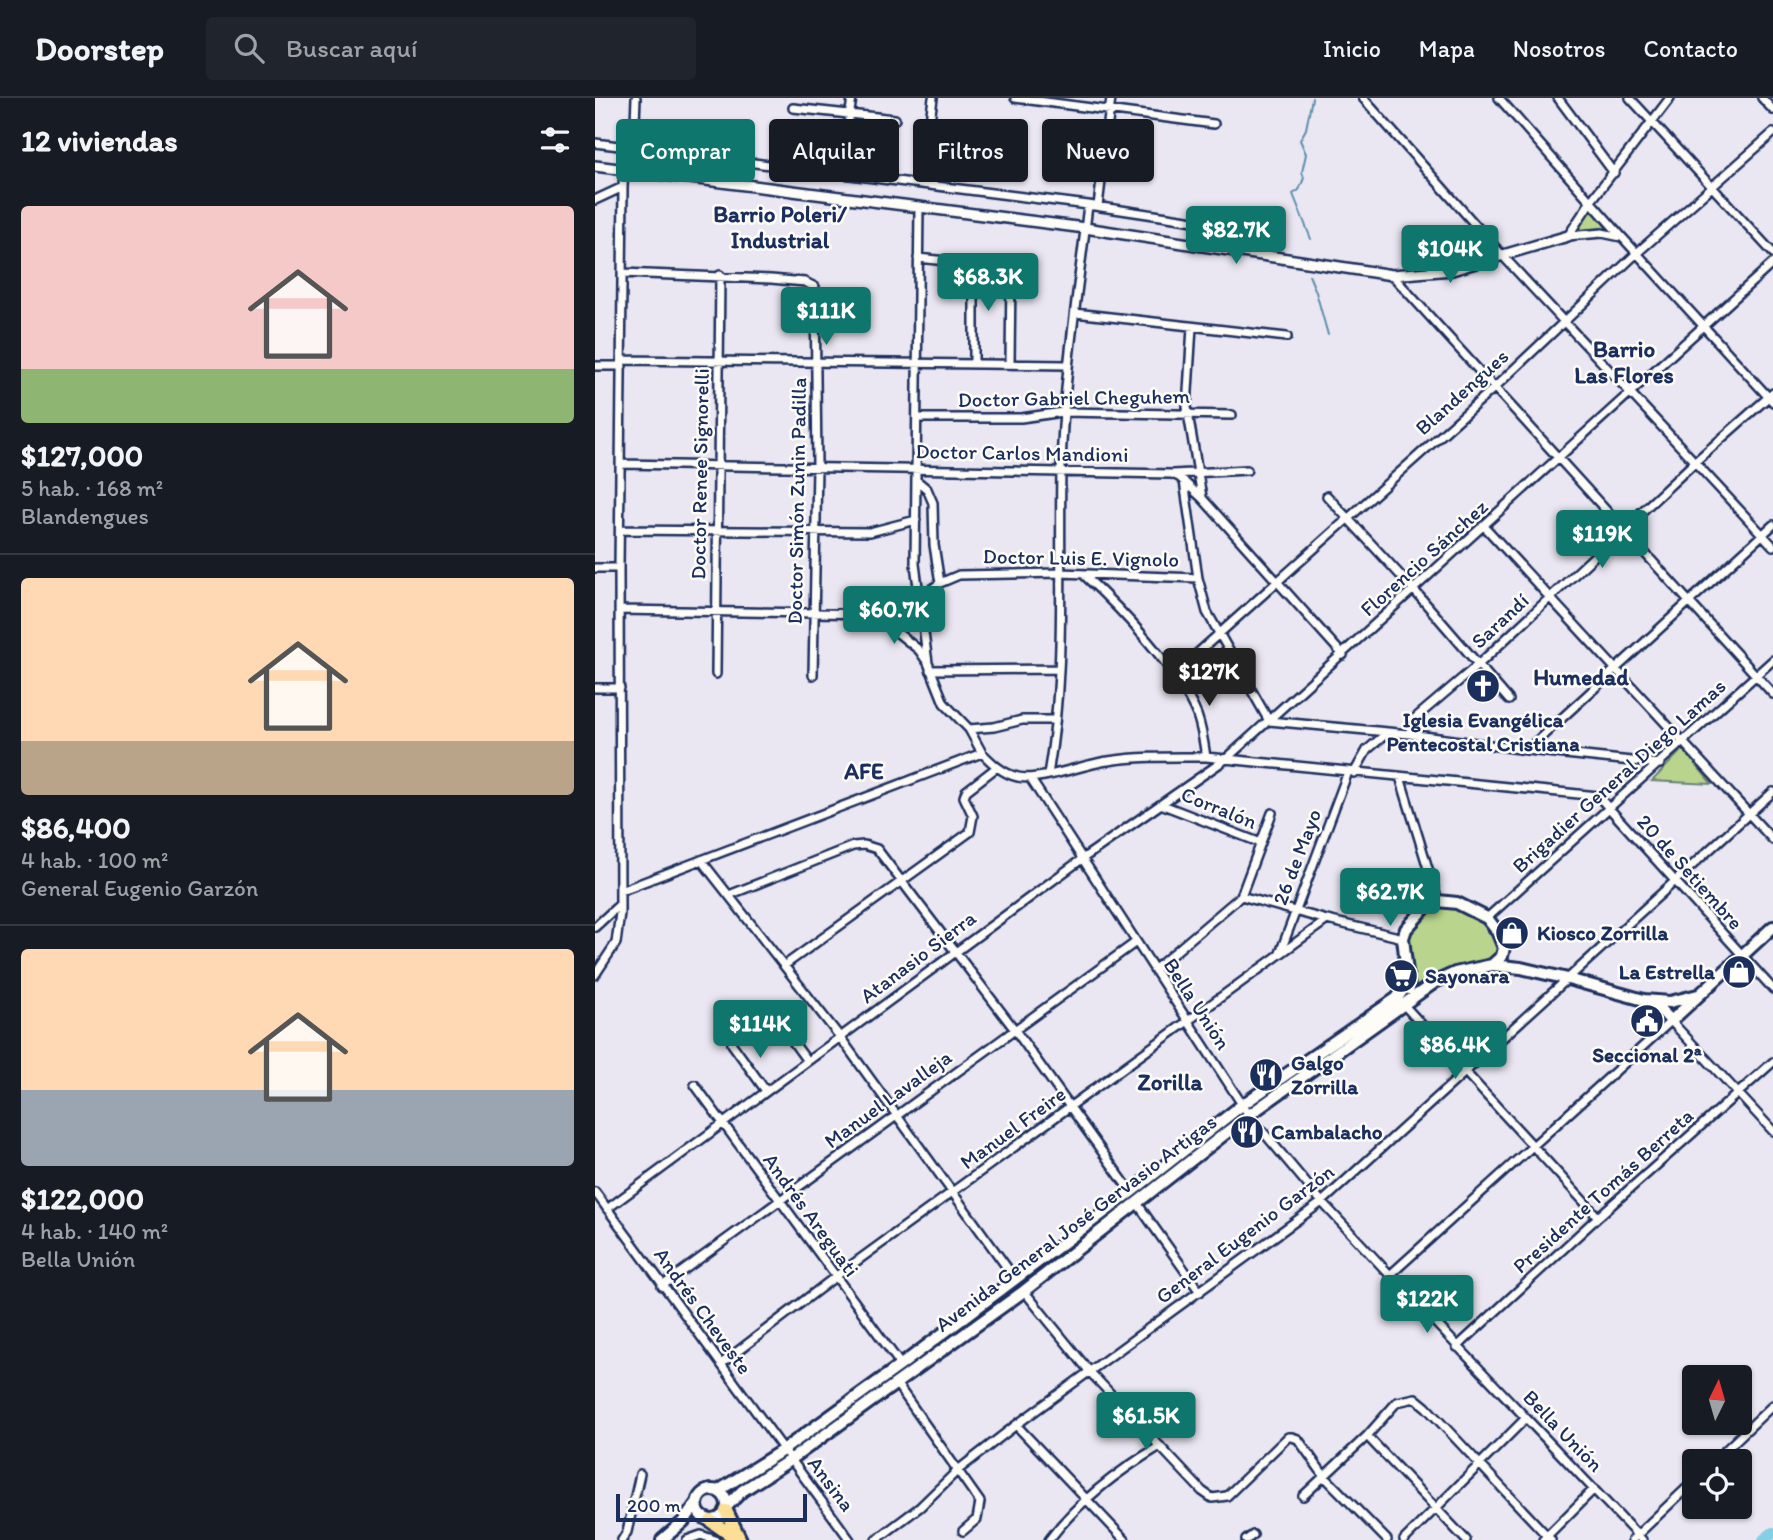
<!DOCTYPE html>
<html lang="es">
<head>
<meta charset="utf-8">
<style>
	:root { --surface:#171b24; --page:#20242c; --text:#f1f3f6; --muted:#9ea1a6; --line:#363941; --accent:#0f766e }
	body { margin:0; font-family:Itim,sans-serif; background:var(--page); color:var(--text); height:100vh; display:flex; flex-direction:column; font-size:26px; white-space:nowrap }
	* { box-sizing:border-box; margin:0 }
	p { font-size:23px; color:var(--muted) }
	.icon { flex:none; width:38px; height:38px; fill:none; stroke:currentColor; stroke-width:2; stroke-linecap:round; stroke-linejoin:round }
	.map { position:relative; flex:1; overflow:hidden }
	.drawer { display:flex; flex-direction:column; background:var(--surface); width:595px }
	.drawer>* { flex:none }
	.hud { position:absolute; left:21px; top:21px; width:665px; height:63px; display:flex; gap:14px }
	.needle { width:46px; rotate:5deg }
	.fabs { position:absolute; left:1087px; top:1267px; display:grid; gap:14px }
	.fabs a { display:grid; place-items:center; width:70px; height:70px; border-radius:7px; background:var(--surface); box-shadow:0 2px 5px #0004; font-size:35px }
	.scale { position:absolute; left:21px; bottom:18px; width:191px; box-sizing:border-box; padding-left:7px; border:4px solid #1b2f5e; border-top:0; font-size:19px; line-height:24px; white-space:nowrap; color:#1b2f5e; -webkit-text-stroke:5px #fdfcf7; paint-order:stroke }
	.price { position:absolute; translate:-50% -60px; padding:0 16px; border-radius:7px; background:var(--accent); color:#fff; font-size:23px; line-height:46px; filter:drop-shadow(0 2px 4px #0008) }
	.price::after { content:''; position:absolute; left:50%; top:42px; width:21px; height:16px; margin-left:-10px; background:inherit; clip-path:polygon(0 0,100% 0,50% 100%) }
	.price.on { background:#222; color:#fff }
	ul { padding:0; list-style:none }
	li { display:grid; align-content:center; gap:14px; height:371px; padding:0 21px }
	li+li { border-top:2px solid var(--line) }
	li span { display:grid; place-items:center; height:217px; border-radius:7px; color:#555 }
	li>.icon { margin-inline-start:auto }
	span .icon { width:126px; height:126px; fill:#fffc; stroke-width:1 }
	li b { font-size:30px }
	h2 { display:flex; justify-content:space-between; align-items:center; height:84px; padding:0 21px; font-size:30px }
	.tag { padding:0 24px; border-radius:7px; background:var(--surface); box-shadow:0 2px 5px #0004; font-size:24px; line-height:63px }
	.tag.on { background:var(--accent); color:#fff }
	header { display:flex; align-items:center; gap:42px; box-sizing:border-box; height:98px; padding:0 35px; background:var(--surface); border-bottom:2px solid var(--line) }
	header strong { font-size:33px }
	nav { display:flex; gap:38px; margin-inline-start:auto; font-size:24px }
	.search { width:490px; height:63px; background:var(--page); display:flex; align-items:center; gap:18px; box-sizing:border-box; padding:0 24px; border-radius:7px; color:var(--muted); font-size:26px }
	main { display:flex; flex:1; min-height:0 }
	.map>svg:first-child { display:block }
	.green { fill:#b9d58d; stroke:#6a8276; stroke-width:2 }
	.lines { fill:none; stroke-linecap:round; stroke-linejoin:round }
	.stream { stroke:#5a8fae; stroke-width:2 }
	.river { stroke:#84cfe4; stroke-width:12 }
	.minor-casing { stroke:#1b2f5e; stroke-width:12 }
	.tertiary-casing { stroke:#1b2f5e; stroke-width:14 }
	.secondary-casing { stroke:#1b2f5e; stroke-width:16 }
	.primary-casing { stroke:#1b2f5e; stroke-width:18 }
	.minor { stroke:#fdfcf7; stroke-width:7 }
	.tertiary { stroke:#fdfcf7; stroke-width:9 }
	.secondary { stroke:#fdfcf7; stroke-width:10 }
	.primary { stroke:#fdde96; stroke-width:12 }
	.labels { text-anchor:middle; stroke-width:5; stroke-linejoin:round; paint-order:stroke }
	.street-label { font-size:21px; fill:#1b2f5e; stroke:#fdfcf7 }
	.poi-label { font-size:21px; font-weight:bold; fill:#1b2f5e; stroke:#fdfcf7; text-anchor:start }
	.neighbourhood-label { font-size:23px; font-weight:bold; fill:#1b2f5e; stroke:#fdfcf7 }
</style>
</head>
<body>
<header>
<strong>Doorstep</strong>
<div class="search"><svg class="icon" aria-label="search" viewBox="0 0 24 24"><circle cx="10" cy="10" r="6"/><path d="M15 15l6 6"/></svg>Buscar aquí</div>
<nav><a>Inicio</a><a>Mapa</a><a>Nosotros</a><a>Contacto</a></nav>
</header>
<main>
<section class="drawer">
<h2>12 viviendas<svg class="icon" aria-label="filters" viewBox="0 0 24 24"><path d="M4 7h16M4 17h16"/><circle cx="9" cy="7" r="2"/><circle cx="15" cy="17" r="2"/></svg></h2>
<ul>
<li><span style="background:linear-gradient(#f6c9c9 75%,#8fb573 0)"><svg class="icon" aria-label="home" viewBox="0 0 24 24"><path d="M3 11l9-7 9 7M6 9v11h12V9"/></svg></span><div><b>$127,000</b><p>5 hab. · 168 m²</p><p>Blandengues</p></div></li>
<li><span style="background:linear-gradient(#ffd9b3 75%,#b9a48a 0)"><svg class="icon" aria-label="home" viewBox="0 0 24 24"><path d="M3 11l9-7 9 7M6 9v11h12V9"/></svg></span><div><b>$86,400</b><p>4 hab. · 100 m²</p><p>General Eugenio Garzón</p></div></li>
<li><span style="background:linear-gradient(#ffd9b3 65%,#9aa5b1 0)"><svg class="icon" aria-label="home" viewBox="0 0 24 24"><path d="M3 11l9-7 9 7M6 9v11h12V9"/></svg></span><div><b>$122,000</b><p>4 hab. · 140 m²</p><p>Bella Unión</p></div></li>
</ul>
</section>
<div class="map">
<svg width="1178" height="1442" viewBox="0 0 1178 1442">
	<rect width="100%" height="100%" fill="#ebe7f2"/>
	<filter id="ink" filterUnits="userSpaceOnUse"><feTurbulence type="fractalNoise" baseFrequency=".0143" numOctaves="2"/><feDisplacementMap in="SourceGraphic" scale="14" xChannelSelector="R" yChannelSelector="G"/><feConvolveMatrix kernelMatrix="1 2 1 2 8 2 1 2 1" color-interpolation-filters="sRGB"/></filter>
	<g filter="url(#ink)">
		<path class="green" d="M 994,112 L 999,112 L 1012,131 L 984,132 L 983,129 Z
			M 1088,651 L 1117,686 L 1057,683 Z
			M 853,807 C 875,816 912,829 901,860 L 818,892 C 814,863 804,846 825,823 C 835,812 839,808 853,807 Z"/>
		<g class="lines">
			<path class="stream" d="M 716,141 L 698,96 L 704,92 L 709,80 L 707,74 L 711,56 L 705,42 L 711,31 L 717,0
				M 714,177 L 721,194 L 733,237"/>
			<path class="river" d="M 1169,1442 L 1178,1435"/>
			<g class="minor-casing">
				<path id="minor" d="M 420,0 L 619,26
					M 768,0 L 907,157 L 1178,448
					M 904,0 L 1027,139 L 1178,304
					M 963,0 L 1019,75
					M 1035,0 L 1178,155
					M 1167,0 L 1178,12
					M 198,10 L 300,21
					M 0,45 L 493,107 L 652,131
					M 246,76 L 257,0
					M 327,85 L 338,0
					M 0,102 L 28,89
					M 503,108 L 516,0
					M 324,109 L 320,466 L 333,565
					M 973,138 L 996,103 L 1075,0
					M 973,138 L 1007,135 L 1026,139
					M 323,160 L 379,166 L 416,175 L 415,265
					M 27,175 L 176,181 L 210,184 L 220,189 L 222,369 L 218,577
					M 797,177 L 1178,596
					M 480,215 L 692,239
					M 597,229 L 592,309 L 607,399
					M 27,262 L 472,267
					M 379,265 L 379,166
					M 0,268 L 27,268
					M 322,320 L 426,320 L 468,314 L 637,317
					M 26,366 L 577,376 L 584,379 L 607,400 L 748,557
					M 578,376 L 652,372
					M 321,382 L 332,391 L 338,405 L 339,447 L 345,485
					M 589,383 L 603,480
					M 732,398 L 819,492 L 914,602
					M 889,428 L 1178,742
					M 25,432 L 275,434 L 321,422
					M 0,470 L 24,470
					M 489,477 C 526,511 583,571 602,617 C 607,631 609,645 611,659
					M 24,512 L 279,516 L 323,501 L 345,485 L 364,477 L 465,475 L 603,480 L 612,514 L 674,623
					M 279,516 L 324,552 L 333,565 L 349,605 L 374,631 L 387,655
					M 335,572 L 463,571
					M 121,576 L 125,177
					M 578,577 L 899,290 L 1043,154 L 1178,35
					M 0,590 L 25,590
					M 674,623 L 814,636 L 932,652 L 1065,666
					M 374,631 L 399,629 L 427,622 L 460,622
					M 814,636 L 818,622 L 884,566 L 1101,363 L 1178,295
					M 932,652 L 1178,427
					M 759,675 L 772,652 L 792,635
					M 453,676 C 471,576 464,473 466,372 C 468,283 483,195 493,107
					M 805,679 L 843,803
					M 435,680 L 654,1017 L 727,1104 L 795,1177 L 1047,1442
					M 568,707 L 666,745
					M 106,762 L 245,939 L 421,1182
					M 25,793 L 387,655 C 397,665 408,676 423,679 C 444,684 489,666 513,663 C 546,658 578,659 611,659 L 1003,698 L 1178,891
					M 134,797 L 258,748 L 269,747 L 282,751 L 420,932 L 536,1094
					M 646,798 L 732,822 L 808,840
					M 892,820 L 1178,562
					M 0,829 L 25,806
					M 685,855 L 753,674
					M 190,867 L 375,734 L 378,718 L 369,699 L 371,693 L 402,669
					M 559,872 L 646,798 L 677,715
					M 0,877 L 21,845 L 25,815 L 24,470 L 28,89 L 29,71 L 39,49 L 41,0
					M 807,905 L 1003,1119
					M 175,912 L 212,963
					M 137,946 L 171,993
					M 100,987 L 306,1267
					M 0,1094 L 255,1442
					M 542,1105 L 605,1194
					M 12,1111 L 487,761 L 631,661 L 1178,165
					M 795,1177 L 1076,923 L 1178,1033
					M 67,1188 L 541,844
					M 429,1193 L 495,1274 L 607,1393 L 617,1400 L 632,1398 L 693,1339 L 697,1339 L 703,1341 L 730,1379 L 792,1442
					M 862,1249 L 1003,1119 L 1178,964
					M 126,1266 L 240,1179 L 732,822
					M 301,1285 L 385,1404 L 382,1421 L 368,1433
					M 421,1327 L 530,1442
					M 772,1338 L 871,1442
					M 1119,1363 L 1178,1307
					M 708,1398 L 772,1338 L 802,1304 L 820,1300 L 831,1309 L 956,1442
					M 27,1442 L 32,1434 L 45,1376
					M 92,1442 L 106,1437 L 120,1442
					M 281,1442 L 325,1409 L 363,1372 L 421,1327 L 727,1104 L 1178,694
					M 454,1442 C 484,1402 523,1373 565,1348
					M 651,1442 L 658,1437
					M 809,1442 L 931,1320
					M 948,1442 L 999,1391
					M 1037,1442 L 1099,1383"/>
			</g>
			<g class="tertiary-casing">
				<path id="tertiary" d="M 0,68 L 490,130 L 797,177 L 857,172 L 973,138"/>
			</g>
			<g class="secondary-casing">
				<path id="secondary" d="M 814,891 L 808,840 L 811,831 L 831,809 L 843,803 L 862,805 L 892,820 L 902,833 L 909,850 L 907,858 L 897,867
					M 1053,904 L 1065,911 L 1076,923 L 1178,829
					M102 1407a15 15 0 1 1 30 0a15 15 0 1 1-30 0Z
					M 123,1393 L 188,1352 L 306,1267 L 536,1094 L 647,1007 L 802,900 L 812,886
					M 132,1408 L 147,1393 L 195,1362 L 429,1193 L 654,1017 L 840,884 L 860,875 L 897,867 L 926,870 L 973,881 L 1049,902 L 1075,904 L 1103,897
					M 67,1442 L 89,1423 L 101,1406"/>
			</g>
			<g class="primary-casing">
				<path id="primary" d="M 131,1413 L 145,1442
					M 116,1423 L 143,1442"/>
			</g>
			<use href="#minor" class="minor"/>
			<use href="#tertiary" class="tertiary"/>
			<use href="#secondary" class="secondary"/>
			<use href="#primary" class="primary"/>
		</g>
	</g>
	<defs>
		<g id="church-disc" transform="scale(1.75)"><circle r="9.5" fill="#1b2f5e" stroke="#fdfcf7"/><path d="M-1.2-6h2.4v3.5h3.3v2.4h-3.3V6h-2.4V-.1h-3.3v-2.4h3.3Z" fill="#fff"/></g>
		<g id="shop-disc" transform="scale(1.75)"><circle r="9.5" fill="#1b2f5e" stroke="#fdfcf7"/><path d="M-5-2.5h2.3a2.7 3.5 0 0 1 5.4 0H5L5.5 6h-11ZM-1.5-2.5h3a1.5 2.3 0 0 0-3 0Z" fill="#fff"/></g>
		<g id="supermarket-disc" transform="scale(1.75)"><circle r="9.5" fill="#1b2f5e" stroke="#fdfcf7"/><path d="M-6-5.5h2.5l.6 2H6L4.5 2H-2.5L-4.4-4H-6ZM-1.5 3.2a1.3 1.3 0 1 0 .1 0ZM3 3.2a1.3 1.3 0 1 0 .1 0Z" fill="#fff"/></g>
		<g id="civic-disc" transform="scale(1.75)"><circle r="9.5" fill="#1b2f5e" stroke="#fdfcf7"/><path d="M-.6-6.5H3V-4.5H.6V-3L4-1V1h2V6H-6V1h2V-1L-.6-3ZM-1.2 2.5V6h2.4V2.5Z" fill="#fff"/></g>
		<g id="restaurant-disc" transform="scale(1.75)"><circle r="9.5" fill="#1b2f5e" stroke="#fdfcf7"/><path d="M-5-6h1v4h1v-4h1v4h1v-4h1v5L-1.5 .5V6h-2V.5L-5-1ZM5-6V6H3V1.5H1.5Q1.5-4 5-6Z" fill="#fff"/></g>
	</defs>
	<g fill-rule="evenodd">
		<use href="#church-disc" x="888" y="588"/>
		<use href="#shop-disc" x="917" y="835"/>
		<use href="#shop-disc" x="1144" y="874"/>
		<use href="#supermarket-disc" x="806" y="878"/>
		<use href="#civic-disc" x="1052" y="923"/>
		<use href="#restaurant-disc" x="671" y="977"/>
		<use href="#restaurant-disc" x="652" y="1034"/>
	</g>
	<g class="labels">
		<g class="street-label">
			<text transform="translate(867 294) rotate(-42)" y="7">Blandengues</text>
			<text transform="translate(479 300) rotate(-1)" y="7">Doctor Gabriel Cheguhem</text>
			<text transform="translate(427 355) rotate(1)" y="7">Doctor Carlos Mandioni</text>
			<text transform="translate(105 376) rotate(-89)" y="7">Doctor Renee Signorelli</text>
			<text transform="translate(202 403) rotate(-89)" y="7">Doctor Simón Zunin Padilla</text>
			<text transform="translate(486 460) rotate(1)" y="7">Doctor Luis E. Vignolo</text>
			<text transform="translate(829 460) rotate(-42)" y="7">Florencio Sánchez</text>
			<text transform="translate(905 523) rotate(-43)" y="7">Sarandí</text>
			<text transform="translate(1024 678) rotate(-42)" y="7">Brigadier General Diego Lamas</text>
			<text transform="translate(624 710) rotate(22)" y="7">Corralón</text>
			<text transform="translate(702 759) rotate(-69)" y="7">26 de Mayo</text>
			<text transform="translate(1095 774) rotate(48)" y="7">20 de Setiembre</text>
			<text transform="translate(323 859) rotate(-37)" y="7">Atanasio Sierra</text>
			<text transform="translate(602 906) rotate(57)" y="7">Bella Unión</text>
			<text transform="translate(293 1001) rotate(-36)" y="7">Manuel Lavalleja</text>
			<text transform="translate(418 1030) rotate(-36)" y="7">Manuel Freire</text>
			<text transform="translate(1008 1093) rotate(-42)" y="7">Presidente Tomás Berreta</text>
			<text transform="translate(216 1117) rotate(54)" y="7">Andrés Areguati</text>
			<text transform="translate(481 1125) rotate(-37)" y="7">Avenida General José Gervasio Artigas</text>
			<text transform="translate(650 1136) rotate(-37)" y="7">General Eugenio Garzón</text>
			<text transform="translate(108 1213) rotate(54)" y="7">Andrés Cheveste</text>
			<text transform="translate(968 1333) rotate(46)" y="7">Bella Unión</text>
			<text transform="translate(236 1386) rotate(53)" y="7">Ansina</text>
		</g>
		<g class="poi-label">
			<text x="888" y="629" text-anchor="middle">Iglesia Evangélica<tspan x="888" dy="24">Pentecostal Cristiana</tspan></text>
			<text x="942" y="842">Kiosco Zorrilla</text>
			<text x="1120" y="881" text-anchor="end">La Estrella</text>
			<text x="830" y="885">Sayonara</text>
			<text x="1052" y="964" text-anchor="middle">Seccional 2ª</text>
			<text x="696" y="972">Galgo<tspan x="696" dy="24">Zorrilla</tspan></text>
			<text x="676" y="1041">Cambalacho</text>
		</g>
		<g class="neighbourhood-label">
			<text x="185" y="124">Barrio Poleri/<tspan x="185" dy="26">Industrial</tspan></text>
			<text x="1029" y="259">Barrio<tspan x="1029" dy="26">Las Flores</tspan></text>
			<text x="986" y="587">Humedad</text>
			<text x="269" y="681">AFE</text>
			<text x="575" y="992">Zorilla</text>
		</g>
	</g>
</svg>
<div class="fabs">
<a><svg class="needle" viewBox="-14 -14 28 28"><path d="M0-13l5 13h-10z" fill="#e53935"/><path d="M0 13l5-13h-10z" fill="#9ea1a6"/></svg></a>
<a><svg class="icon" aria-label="locate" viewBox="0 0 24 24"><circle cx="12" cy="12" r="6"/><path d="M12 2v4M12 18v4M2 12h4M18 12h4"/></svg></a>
</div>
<div class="scale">200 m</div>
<b class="price" style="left:641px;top:168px">$82.7K</b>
<b class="price" style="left:855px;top:187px">$104K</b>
<b class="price" style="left:393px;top:215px">$68.3K</b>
<b class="price" style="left:231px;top:249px">$111K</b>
<b class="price" style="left:1007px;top:472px">$119K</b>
<b class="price" style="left:299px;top:548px">$60.7K</b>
<b class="price on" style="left:614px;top:610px">$127K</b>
<b class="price" style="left:795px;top:830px">$62.7K</b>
<b class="price" style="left:165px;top:962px">$114K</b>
<b class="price" style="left:860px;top:983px">$86.4K</b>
<b class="price" style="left:832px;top:1237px">$122K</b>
<b class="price" style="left:551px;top:1354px">$61.5K</b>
<div class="hud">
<a class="tag on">Comprar</a>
<a class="tag">Alquilar</a>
<a class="tag">Filtros</a>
<a class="tag">Nuevo</a>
</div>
</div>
</main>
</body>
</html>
